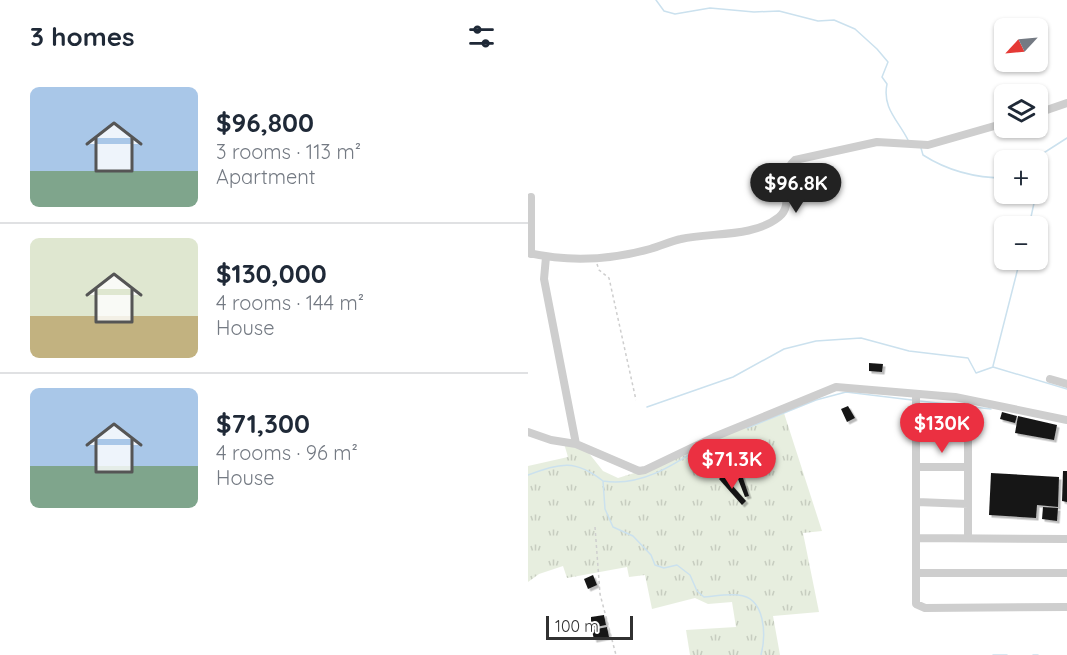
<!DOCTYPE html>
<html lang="en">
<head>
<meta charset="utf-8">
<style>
	:root { --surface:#fff; --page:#f2f2f3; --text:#1f2937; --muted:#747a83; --line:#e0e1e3; --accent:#eb3041 }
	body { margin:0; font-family:Quicksand,sans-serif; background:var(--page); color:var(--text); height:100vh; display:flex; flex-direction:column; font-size:22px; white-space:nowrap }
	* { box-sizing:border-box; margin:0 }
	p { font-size:20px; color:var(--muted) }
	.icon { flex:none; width:33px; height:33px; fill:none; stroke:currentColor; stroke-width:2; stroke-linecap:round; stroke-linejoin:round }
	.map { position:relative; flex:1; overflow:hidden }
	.side { display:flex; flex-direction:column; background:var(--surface); width:528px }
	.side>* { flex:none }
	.needle { width:39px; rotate:244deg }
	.fabs { position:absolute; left:466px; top:18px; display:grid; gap:12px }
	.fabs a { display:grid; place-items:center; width:54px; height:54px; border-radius:9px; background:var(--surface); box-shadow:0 2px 4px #0004; font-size:30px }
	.scale { position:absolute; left:18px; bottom:15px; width:87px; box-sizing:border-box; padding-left:6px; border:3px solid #313131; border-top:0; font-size:16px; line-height:21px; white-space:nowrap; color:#313131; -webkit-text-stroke:4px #fff; paint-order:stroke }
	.price { position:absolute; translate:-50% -51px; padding:0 14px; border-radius:21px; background:var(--accent); color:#fff; font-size:20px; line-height:39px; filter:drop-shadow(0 2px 3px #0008) }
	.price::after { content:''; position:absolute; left:50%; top:36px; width:18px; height:14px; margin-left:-9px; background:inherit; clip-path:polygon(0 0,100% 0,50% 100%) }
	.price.current { background:#222; color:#fff }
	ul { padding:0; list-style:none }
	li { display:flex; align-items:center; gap:18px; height:150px; padding:0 30px }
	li+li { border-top:2px solid var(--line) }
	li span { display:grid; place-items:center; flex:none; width:168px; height:120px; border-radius:9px; color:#555 }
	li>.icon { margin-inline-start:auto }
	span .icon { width:72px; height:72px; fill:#fffc; stroke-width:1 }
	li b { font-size:26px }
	h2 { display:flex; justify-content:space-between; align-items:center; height:72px; padding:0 30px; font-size:26px }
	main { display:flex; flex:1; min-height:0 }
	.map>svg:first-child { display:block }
	.grass { fill:url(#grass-tufts) }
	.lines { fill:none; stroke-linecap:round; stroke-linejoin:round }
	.stream { stroke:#cbe1ee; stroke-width:1.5 }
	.building { fill:#181818; filter:url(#shadow) }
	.path { stroke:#cecece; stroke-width:1.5; stroke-dasharray:3 3; stroke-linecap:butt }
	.minor { stroke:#cecece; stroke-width:8 }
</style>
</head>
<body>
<main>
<section class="side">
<h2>3 homes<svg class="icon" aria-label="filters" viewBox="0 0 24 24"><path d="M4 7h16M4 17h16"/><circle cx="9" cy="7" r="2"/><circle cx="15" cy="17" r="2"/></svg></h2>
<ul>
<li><span style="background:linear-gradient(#a9c7e8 70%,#7fa58c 0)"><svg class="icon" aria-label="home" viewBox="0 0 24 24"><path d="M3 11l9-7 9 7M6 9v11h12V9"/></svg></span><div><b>$96,800</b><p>3 rooms · 113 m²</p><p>Apartment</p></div></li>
<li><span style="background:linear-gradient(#dfe7d0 65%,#c2b280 0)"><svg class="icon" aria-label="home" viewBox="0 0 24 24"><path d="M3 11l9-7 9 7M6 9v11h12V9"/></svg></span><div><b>$130,000</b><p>4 rooms · 144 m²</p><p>House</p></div></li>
<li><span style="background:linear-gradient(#a9c7e8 65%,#7fa58c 0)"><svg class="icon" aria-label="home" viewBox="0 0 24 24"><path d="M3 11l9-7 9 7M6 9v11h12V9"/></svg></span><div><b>$71,300</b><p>4 rooms · 96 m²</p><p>House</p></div></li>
</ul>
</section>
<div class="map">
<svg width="539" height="655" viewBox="0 0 539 655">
	<defs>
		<pattern id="grass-tufts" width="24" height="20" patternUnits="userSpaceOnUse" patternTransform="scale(1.5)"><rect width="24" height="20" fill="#e7eedf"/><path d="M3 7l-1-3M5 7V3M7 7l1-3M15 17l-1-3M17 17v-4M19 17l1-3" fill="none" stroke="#c7cdc0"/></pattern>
		<filter id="shadow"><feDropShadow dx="2.5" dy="2.5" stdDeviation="0" flood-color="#0004"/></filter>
	</defs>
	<rect width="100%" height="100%" fill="#fff"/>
	<path class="grass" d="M 255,410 L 294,531 L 275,533 L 291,612 L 245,616 L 252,655 L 162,655 L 158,630 L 208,627 L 204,602 L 180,604 L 167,598 L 124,609 L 117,575 L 101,577 L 99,567 L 39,578 L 35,566 L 11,574 L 0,582 L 0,466 L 40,457 L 35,440 L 60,452 L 75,471 L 90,478 L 129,466 Z"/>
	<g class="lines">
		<path class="stream" d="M 128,0 L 136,11 L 147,14 L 182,8 L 226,12 L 251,11 L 290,21 L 306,20 L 327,29 L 349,49 L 360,62 L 354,77 L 359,84 C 354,108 370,120 380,140
			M 393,148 L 395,155 C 420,171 448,178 477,178
			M 510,185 L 514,154 L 539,138
			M 501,226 L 508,194
			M 465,366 L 492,260
			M 392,401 L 463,409
			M 119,407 L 205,377 L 256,349 L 288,341 L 333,338 L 381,351 L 440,358 L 448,373 L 465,367 L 539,389
			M 219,428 L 288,400 L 318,392 L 384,400
			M 0,475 C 33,463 47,459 75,481 L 77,509 L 85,527 L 105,536 L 123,555 L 127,565 L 136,568 L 149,565 L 162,575 L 169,591 L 176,597 C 187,596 199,594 210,595 C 238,597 238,636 233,655
			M 75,481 C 112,487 144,466 173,447
			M 465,655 L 479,655
			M 505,655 L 510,655"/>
	</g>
	<path class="building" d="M 341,363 L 355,364 L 354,372 L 341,371 Z
		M 320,406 L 327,418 L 319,422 L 313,409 Z
		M 474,412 L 489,416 L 487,423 L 472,419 Z
		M 490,416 L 529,425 L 526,440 L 487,433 Z
		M 535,471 L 539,471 L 539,502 L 534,501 Z
		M 213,472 L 221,496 L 217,497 L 208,474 Z
		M 463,473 L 531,477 L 530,507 L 509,505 L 508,518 L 461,515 Z
		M 195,475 L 218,501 L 214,505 L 191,479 Z
		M 515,507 L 530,508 L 529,521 L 514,519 Z
		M 65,575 L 69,585 L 60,589 L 56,579 Z
		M 76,615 L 78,625 L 63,628 L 63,617 Z
		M 79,627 L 81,637 L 66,640 L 64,630 Z"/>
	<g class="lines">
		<path class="path" d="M 69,264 L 71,270 L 81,278 L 108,400
			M 67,527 L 72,594 L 88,655"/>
		<path class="minor" d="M 510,113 L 539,103
			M 3,197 L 3,254
			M 0,253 C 41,262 82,260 122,249 C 133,246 143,241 153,239 C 183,232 225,238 251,217 C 269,202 246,179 267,160 L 349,142 L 400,145 L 477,123
			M 18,257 L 16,279 L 48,444 L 111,471 L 117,470 L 186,437 L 308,387 L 427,397 L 539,420
			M 522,379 L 539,384
			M 388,395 L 388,604 L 397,608 L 539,607
			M 389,429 L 440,431 L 440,537
			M 0,432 L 23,440 L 48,444
			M 389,467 L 439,467
			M 389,502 L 440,504
			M 389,538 L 539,539
			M 388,573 L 539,573"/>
	</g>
</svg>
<div class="fabs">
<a><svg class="needle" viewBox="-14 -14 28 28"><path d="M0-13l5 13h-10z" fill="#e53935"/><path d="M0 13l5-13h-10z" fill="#747a83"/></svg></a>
<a><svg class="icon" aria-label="layers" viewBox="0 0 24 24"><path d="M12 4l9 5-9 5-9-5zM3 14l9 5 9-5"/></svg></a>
<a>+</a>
<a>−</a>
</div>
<div class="scale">100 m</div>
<b class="price current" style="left:268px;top:214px">$96.8K</b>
<b class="price" style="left:414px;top:454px">$130K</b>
<b class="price" style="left:204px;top:490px">$71.3K</b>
</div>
</main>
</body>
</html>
